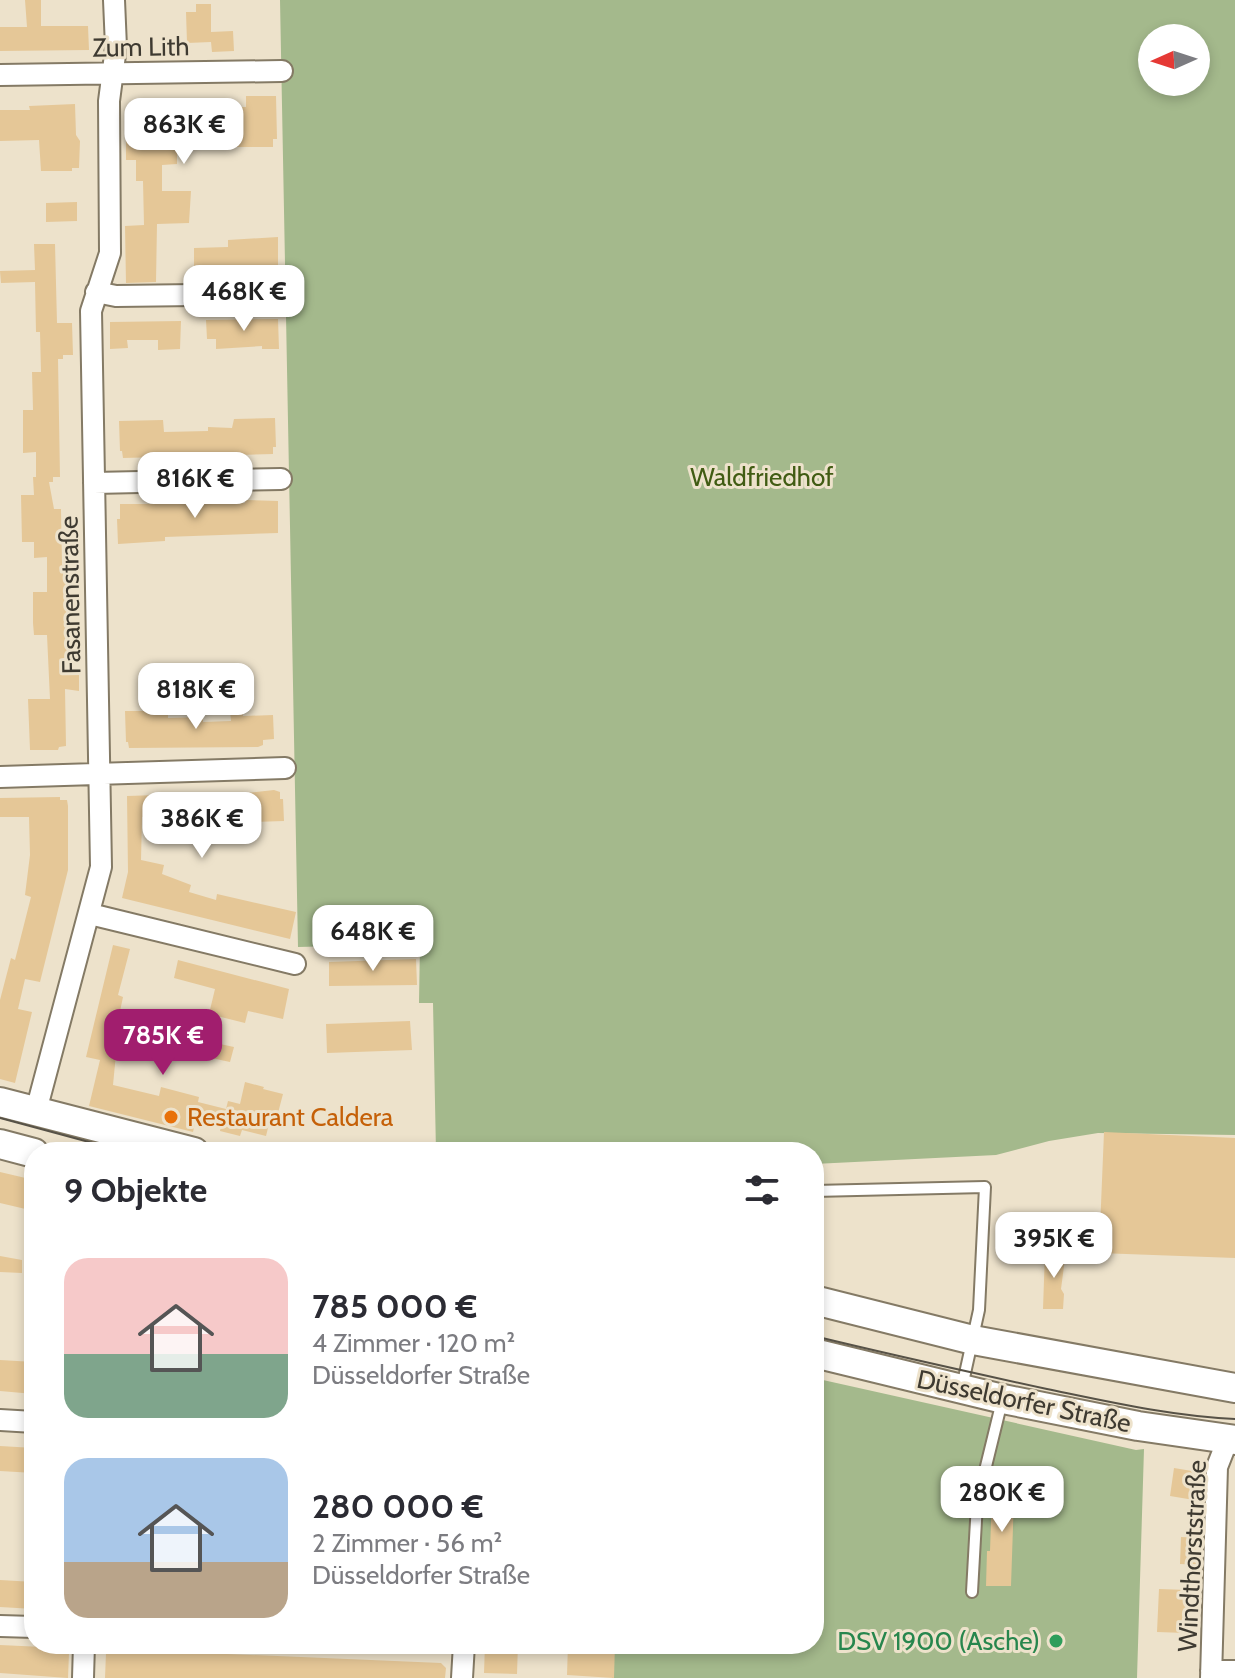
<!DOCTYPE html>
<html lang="de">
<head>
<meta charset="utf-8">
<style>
	:root { --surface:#fff; --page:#f7f7f7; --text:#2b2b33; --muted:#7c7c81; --accent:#a11e6e }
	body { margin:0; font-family:Cabin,sans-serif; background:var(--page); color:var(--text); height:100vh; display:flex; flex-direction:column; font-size:30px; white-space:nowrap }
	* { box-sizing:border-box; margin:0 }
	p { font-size:26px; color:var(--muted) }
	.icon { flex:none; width:44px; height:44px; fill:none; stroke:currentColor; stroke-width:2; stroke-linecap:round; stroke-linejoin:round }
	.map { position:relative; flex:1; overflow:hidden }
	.drawer { position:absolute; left:24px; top:1142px; width:800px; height:512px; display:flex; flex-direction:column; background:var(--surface); border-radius:32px; box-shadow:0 4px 12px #0003 }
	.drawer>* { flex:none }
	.needle { width:52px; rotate:267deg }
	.controls { position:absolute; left:1138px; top:24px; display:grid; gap:16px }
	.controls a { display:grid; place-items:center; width:72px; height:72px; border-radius:50%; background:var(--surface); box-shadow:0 4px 12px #0003; font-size:40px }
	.price { position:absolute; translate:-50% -68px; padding:0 18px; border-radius:16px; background:#fff; color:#222; font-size:26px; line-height:52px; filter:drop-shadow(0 2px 4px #0008) }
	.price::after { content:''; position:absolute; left:50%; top:48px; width:24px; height:18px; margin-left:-12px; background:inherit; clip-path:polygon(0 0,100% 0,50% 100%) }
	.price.selected { background:var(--accent); color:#fff }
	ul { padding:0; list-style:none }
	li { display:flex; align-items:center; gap:24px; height:200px; padding:0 40px }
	li span { display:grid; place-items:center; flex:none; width:224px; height:160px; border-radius:24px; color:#555 }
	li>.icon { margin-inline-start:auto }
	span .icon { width:96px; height:96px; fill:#fffc; stroke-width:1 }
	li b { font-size:34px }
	h2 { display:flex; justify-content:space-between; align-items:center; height:96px; padding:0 40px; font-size:34px }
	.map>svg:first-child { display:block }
	.green { fill:#a4b98c; fill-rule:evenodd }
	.building { fill:#e5c797 }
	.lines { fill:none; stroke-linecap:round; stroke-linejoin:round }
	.service-casing { stroke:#847a65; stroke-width:14 }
	.minor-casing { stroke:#847a65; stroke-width:24 }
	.secondary-casing { stroke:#847a65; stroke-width:32 }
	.service { stroke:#fff; stroke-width:10 }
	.minor { stroke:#fff; stroke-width:20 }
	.secondary { stroke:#fff; stroke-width:28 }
	.tram { stroke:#575247; stroke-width:2 }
	.food-dot { fill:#e8710a; stroke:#ede2cb; stroke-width:3 }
	.leisure-dot { fill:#2e9e5b; stroke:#ede2cb; stroke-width:3 }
	.labels { text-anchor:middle; stroke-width:6; stroke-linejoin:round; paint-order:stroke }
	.street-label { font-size:26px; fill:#3e3a31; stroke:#ede2cb }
	.park-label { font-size:26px; fill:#415c13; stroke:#ede2cb }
	.food-label { font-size:26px; fill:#c56008; stroke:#ede2cb; text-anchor:start }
	.leisure-label { font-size:26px; fill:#27864d; stroke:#ede2cb; text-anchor:end }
</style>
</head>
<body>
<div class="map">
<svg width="1235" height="1678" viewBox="0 0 1235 1678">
	<rect width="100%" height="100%" fill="#ede2cb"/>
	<path class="green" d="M 280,0 L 1235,0 L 1235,1135 L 1098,1133 L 1049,1141 L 996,1155 L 814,1164 L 814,1152 L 436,1152 L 433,1003 L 419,1003 L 420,944 L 298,947 ZM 1152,38 L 1196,38 L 1196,82 L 1152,82 Z
		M 814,1378 L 1136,1450 L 1144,1449 L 1137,1678 L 612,1678 L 613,1644 L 814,1644 Z"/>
	<path class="building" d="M 25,0 L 41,0 L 41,26 L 88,26 L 89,50 L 0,51 L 0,27 L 27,27 Z
		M 196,4 L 211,4 L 211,32 L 233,31 L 234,51 L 212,52 L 211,42 L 187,43 L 186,12 L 196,12 Z
		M 246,96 L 276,96 L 277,139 L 273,139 L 273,147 L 235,147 L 235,139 L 177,141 L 177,164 L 162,165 L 162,191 L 191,191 L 189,223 L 157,224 L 156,282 L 126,283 L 125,226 L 144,225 L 143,181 L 136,181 L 136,160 L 126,160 L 126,137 L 129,133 L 150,133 L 150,109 L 246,107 Z
		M 75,104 L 76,135 L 80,141 L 79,168 L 72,168 L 72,171 L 41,171 L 39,140 L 0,141 L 0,110 L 30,110 L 29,106 Z
		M 77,202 L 77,221 L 46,222 L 46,203 Z
		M 278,237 L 278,271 L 194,273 L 194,248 L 228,247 L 228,240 Z
		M 34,244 L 55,244 L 57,323 L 72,323 L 73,355 L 63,355 L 63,359 L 58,359 L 60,477 L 53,477 L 53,482 L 49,482 L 54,509 L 61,509 L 62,565 L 77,566 L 77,581 L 70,590 L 70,613 L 71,667 L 79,674 L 79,691 L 65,689 L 66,746 L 59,747 L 58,750 L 30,750 L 28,699 L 50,699 L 47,635 L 34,635 L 33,623 L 33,592 L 47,592 L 47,557 L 34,558 L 34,542 L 22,542 L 21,495 L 34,495 L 33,477 L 36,477 L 36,452 L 23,453 L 23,410 L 33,410 L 32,372 L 41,372 L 40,332 L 36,332 L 35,282 L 1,283 L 0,271 L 35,270 Z
		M 278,319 L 279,349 L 262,349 L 262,346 L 216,349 L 216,339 L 207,339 L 206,320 Z
		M 181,321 L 180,349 L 158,350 L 158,340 L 127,340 L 128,348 L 110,349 L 110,322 Z
		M 275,418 L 276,447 L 273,447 L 273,454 L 123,458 L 122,451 L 120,451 L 119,421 L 163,420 L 164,432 L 208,431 L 208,427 L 232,428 L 234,419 Z
		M 245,500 L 278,501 L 278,533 L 165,537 L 165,541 L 118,544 L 117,519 L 120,519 L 120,504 L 204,504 L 245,503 Z
		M 125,711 L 168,711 L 168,718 L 203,717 L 203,722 L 231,721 L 230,711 L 243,711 L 243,716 L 273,715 L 274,739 L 263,740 L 263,745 L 258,747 L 129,748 L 128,742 L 126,742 Z
		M 274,790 L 280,792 L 280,799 L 283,799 L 284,821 L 197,824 L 196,815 L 189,814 L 163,812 L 162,816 L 142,817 L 141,860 L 164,865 L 162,874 L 191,885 L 189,892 L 216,900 L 217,894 L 296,912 L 290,939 L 122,898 L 128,872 L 127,796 L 221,793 L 221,797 L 247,800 L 247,793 Z
		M 60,797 L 60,800 L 67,800 L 68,806 L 68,870 L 40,982 L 25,979 L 18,1009 L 32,1012 L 15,1083 L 0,1079 L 0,1000 L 11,958 L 15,960 L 31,897 L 25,895 L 30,855 L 29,817 L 0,817 L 0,798 Z
		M 113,945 L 130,949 L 118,995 L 123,997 L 119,1016 L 125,1017 L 116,1054 L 113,1085 L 159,1096 L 161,1087 L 199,1097 L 198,1102 L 226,1109 L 228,1101 L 240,1104 L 245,1082 L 264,1087 L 263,1089 L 283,1094 L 278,1113 L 272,1112 L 266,1136 L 242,1130 L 240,1136 L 220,1131 L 221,1126 L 196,1119 L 193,1132 L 89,1106 L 100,1060 L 86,1057 Z
		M 416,959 L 417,985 L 329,986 L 329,962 Z
		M 178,960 L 289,989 L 283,1019 L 248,1011 L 245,1023 L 209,1014 L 215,989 L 174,978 Z
		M 410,1021 L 412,1050 L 327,1053 L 326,1024 Z
		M 169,1033 L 234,1047 L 230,1062 L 165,1048 Z
		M 1104,1132 L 1235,1138 L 1235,1258 L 1099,1253 Z
		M 0,1172 L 34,1180 L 34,1211 L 0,1203 Z
		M 1045,1251 L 1066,1251 L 1061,1289 L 1064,1294 L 1063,1309 L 1043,1309 Z
		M 0,1256 L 22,1260 L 22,1273 L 0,1272 Z
		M 0,1360 L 34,1362 L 34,1394 L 0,1391 Z
		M 0,1446 L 34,1448 L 34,1473 L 0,1471 Z
		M 1007,1467 L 1015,1468 L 1011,1586 L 986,1586 L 987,1551 L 990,1551 L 992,1493 L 1002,1493 Z
		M 1174,1468 L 1204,1473 L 1200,1501 L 1170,1496 Z
		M 1181,1537 L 1202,1538 L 1201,1565 L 1180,1564 Z
		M 0,1580 L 34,1582 L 34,1609 L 0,1607 Z
		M 1159,1589 L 1188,1590 L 1186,1633 L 1157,1632 Z
		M 485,1644 L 518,1644 L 517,1674 L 484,1673 Z
		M 568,1644 L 615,1644 L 614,1678 L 567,1675 Z
		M 0,1645 L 64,1648 L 69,1653 L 68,1678 L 0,1673 Z
		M 110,1649 L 441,1663 L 446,1668 L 445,1678 L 105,1678 L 106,1653 Z"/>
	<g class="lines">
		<g class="service-casing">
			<path id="service" d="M 814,1191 L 985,1187 L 979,1310 L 962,1387
				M 972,1592 L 977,1503 L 1002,1401"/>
		</g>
		<g class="minor-casing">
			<path id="minor" d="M 0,75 L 282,71
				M 96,292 L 116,296 L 276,294
				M 94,483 L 281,479
				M 0,777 L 285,768
				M 90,914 L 295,964
				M 36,1111 L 101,867 L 91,311 L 110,253 L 109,101 L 116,47 L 114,0
				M 0,1420 L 34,1422
				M 0,1626 L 34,1627
				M 1211,1671 L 1235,1671
				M 83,1678 L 84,1644
				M 462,1678 L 464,1644
				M 1211,1678 L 1217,1467 L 1228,1439"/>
		</g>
		<g class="secondary-casing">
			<path id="secondary" d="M 0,1102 L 194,1152
				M 0,1144 L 34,1153
				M 814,1300 L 973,1340 L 1235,1388
				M 814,1353 L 1003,1399 L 1138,1426 L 1235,1440"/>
		</g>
		<use href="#service" class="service"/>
		<use href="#minor" class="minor"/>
		<use href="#secondary" class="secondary"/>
		<path class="tram" d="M 0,1118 L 126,1152
			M 814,1336 C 892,1355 969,1372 1047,1389 C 1110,1402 1171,1416 1235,1419"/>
	</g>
	<circle class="food-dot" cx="171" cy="1117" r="8"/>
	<circle class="leisure-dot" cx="1056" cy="1641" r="8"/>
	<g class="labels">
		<g class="street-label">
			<text transform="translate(141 47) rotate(-1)" y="9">Zum Lith</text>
			<text transform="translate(70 595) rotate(-91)" y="9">Fasanenstraße</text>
			<text transform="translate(1024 1401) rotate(12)" y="9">Düsseldorfer Straße</text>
			<text transform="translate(1192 1556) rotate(-87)" y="9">Windthorststraße</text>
		</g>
		<g class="park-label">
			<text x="762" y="486">Waldfriedhof</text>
		</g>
		<g class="food-label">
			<text x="187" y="1126">Restaurant Caldera</text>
		</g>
		<g class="leisure-label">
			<text x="1040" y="1650">DSV 1900 (Asche)</text>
		</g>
	</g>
</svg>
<div class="controls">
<a><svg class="needle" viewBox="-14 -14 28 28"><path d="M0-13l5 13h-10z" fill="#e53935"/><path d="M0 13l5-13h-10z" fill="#7c7c81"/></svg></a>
</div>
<b class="price" style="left:184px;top:166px">863K €</b>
<b class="price" style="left:244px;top:333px">468K €</b>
<b class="price" style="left:195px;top:520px">816K €</b>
<b class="price" style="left:196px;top:731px">818K €</b>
<b class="price" style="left:202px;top:860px">386K €</b>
<b class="price" style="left:373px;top:973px">648K €</b>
<b class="price selected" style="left:163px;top:1077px">785K €</b>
<b class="price" style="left:1054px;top:1280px">395K €</b>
<b class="price" style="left:1002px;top:1534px">280K €</b>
<section class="drawer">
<h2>9 Objekte<svg class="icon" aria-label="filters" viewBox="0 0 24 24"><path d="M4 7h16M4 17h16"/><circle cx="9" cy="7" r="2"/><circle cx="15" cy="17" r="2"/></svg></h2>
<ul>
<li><span style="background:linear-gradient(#f6c9c9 60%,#7fa58c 0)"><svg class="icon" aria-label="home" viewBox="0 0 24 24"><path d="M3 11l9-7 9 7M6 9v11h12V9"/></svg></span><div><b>785 000 €</b><p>4 Zimmer · 120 m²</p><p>Düsseldorfer Straße</p></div></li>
<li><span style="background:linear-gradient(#a9c7e8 65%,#b9a48a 0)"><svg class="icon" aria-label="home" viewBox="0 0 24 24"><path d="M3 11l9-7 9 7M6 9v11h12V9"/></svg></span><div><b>280 000 €</b><p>2 Zimmer · 56 m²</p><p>Düsseldorfer Straße</p></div></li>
</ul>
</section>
</div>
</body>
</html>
